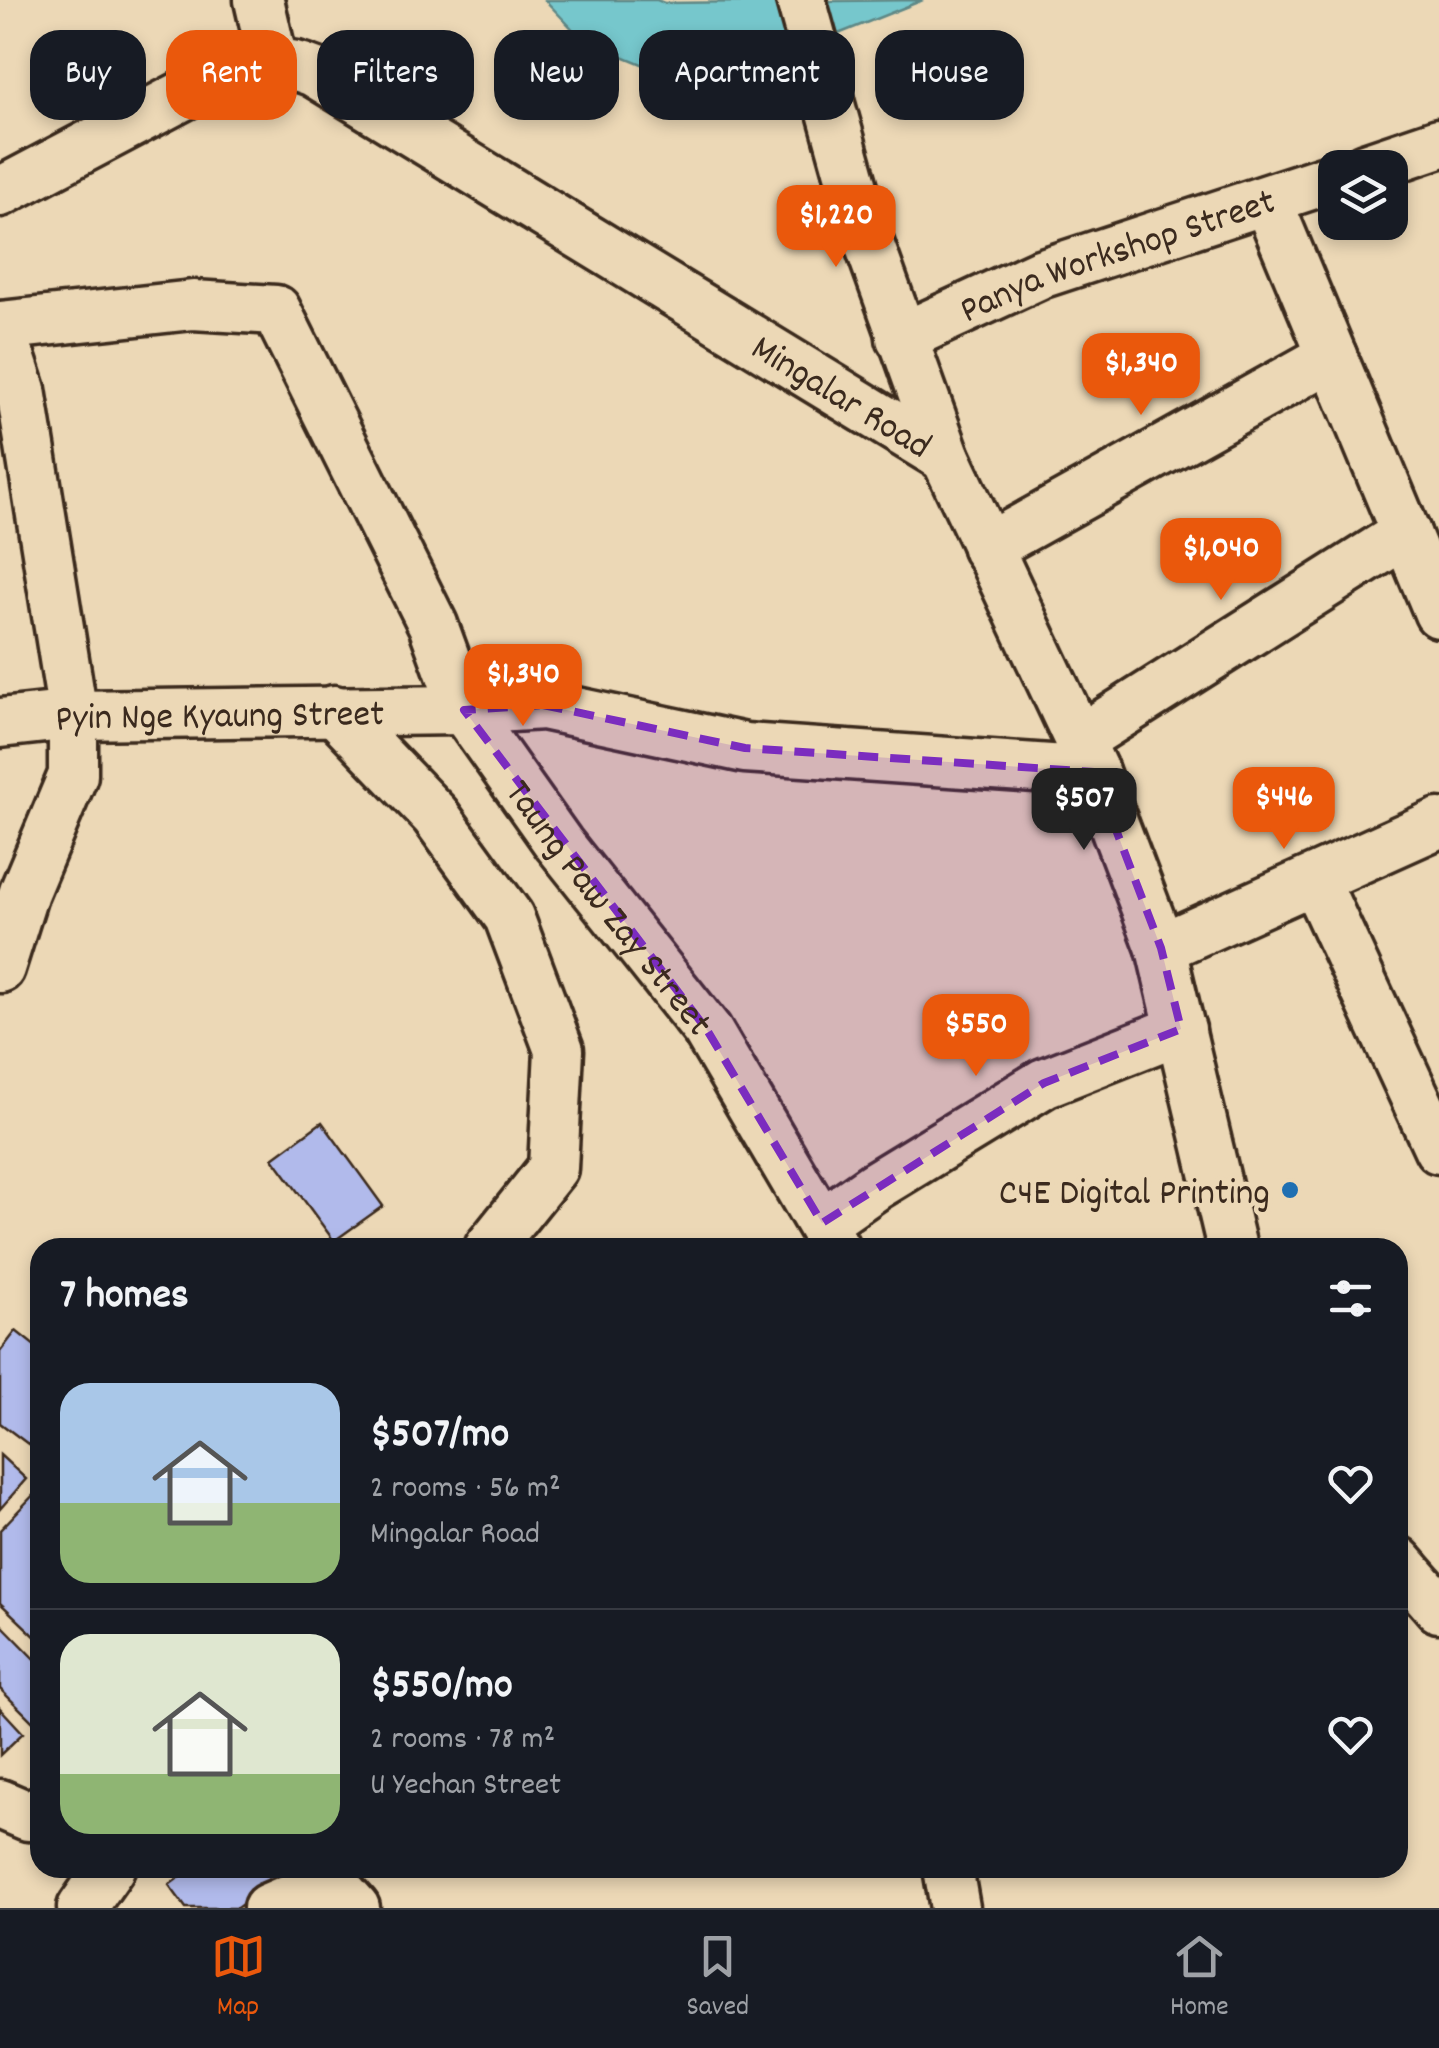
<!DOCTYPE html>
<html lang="en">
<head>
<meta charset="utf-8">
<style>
	:root { --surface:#171b24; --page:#20242c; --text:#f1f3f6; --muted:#9ea1a6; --line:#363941; --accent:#ea580c }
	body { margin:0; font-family:Dekko,sans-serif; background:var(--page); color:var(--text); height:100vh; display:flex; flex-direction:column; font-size:38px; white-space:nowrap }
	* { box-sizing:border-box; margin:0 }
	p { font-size:32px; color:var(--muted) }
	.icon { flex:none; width:55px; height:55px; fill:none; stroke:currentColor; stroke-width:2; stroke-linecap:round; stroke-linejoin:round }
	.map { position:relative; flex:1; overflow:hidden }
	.details { position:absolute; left:30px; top:1238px; width:1378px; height:640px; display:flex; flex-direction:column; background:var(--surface); border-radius:30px; box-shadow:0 5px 15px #0003 }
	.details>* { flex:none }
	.banner { position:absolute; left:30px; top:30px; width:1380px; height:90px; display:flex; gap:20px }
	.buttons { position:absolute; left:1318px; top:150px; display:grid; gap:20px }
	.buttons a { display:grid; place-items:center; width:90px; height:90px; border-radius:20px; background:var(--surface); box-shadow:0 5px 15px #0003; font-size:50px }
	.price { position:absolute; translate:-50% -85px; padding:0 22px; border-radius:20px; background:var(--accent); color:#fff; font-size:32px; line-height:65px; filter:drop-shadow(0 2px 5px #0008) }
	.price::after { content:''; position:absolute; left:50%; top:60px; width:30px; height:22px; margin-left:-15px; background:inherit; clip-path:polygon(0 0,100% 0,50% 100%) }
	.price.on { background:#222; color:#fff }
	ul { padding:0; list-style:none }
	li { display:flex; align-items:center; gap:30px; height:250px; padding:0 30px }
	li+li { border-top:2px solid var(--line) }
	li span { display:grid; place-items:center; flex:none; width:280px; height:200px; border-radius:30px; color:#555 }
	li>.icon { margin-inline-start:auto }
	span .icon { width:120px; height:120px; fill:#fffc; stroke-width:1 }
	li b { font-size:42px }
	h2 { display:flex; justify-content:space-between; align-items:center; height:120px; padding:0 30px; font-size:42px }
	.chip { padding:0 35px; border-radius:30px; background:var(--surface); box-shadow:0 5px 15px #0003; font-size:35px; line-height:90px }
	.chip.on { background:var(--accent); color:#fff }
	.menu { display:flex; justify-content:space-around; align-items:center; height:140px; border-top:2px solid var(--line); background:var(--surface); font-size:28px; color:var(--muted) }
	.menu a { display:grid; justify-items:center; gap:5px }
	.menu .on { color:var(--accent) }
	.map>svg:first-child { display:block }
	.water { fill:#76c7cc; stroke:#5e8886; stroke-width:2.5 }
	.building { fill:#b1baeb; stroke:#3b2a1e; stroke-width:2.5 }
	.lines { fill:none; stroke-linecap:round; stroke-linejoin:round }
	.minor-casing { stroke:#3b2a1e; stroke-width:55 }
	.minor { stroke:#ecd8b6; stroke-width:48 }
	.marked { fill:#7b2cbf; fill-opacity:0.2; stroke:#7b2cbf; stroke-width:8; stroke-dasharray:20 12; stroke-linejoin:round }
	.poi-dot { fill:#1f6fb2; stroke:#ecd8b6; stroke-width:4 }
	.labels { text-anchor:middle; stroke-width:9; stroke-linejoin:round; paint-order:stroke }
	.street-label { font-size:38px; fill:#3b2a1e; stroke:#ecd8b6 }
	.poi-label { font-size:38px; fill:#3b2a1e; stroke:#ecd8b6; text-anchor:end }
</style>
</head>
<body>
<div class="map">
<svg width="1439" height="1908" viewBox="0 0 1439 1908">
	<rect width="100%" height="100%" fill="#ecd8b6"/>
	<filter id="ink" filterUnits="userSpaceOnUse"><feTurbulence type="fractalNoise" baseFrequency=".01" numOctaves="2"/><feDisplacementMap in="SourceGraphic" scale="20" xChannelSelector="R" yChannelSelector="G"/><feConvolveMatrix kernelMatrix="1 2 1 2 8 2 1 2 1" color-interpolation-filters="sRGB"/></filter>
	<g filter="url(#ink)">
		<path class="water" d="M 545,0 L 657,0 L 664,3 L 923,0 L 756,67 L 659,71 L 583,40 Z"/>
		<path class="building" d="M 322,1122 L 383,1206 L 334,1241 L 273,1158 Z
			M 16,1331 L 40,1350 L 40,1453 L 0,1423 L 0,1352 Z
			M 0,1455 L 26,1479 L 0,1509 Z
			M 40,1488 L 40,1641 L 0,1603 L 0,1530 Z
			M 0,1623 L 40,1664 L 40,1714 L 33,1722 L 0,1689 Z
			M 0,1708 L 23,1733 L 0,1755 Z
			M 192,1868 L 290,1868 L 237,1908 L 186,1908 L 169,1885 Z"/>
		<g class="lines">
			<g class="minor-casing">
				<g id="minor">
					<path d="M 259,0 L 273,61"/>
					<path d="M 801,0 L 867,238 L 946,458 L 1094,772 L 1161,948 L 1232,1248"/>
					<path d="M 1365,168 L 1439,143"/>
					<path id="s1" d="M 0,192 L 224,74 C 257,62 281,58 314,72 L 946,458"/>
					<path d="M 1267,200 L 1439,613"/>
					<path id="s2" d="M 0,326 L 193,305 L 276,310 L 433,625 L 464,710 L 559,844 L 707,1030 L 835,1248"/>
					<path d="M 0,326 L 21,390 L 73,715 L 73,775 L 24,892 L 0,968"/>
					<path id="s3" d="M 901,338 L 1040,274 L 1335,177"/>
					<path d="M 987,548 L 1332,356"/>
					<path d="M 334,710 L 435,815 L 509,917 L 559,1050 L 553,1168 L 489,1248"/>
					<path id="s4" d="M 0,723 L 73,715 L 464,710 L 543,705 L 745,748 L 1094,772"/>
					<path d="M 1079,740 L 1406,533"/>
					<path d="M 1315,881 L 1439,1149"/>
					<path d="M 1161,948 L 1439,823"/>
					<path d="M 822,1223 L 875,1186 L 1044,1083 L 1181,1029"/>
					<path d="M 1398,1561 L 1439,1608"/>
					<path d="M 0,1804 L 28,1816 L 40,1810"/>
					<path d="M 948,1868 L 955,1908"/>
					<path d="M 82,1908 L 110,1868"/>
					<path d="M 268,1908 L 331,1881 L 355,1908"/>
				</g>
			</g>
			<use href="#minor" class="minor"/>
		</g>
	</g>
	<path class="marked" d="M 543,705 L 745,748 L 1094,772 L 1161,948 L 1181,1029 L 1044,1083 L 822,1223 L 707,1030 L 464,710 Z"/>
	<circle class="poi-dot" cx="1290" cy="1190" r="10"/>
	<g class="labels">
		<g class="street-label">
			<text dy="13" stroke="none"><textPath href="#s3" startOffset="232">Panya Workshop Street</textPath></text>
			<text dy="13" stroke="none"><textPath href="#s1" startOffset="965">Mingalar Road</textPath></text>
			<text dy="13" stroke="none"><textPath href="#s4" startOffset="220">Pyin Nge Kyaung Street</textPath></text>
			<text dy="13" stroke="none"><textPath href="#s2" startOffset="965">Taung Paw Zay Street</textPath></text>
		</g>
		<g class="poi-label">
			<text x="1270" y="1203">C4E Digital Printing</text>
		</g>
	</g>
</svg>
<div class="buttons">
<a><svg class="icon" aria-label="layers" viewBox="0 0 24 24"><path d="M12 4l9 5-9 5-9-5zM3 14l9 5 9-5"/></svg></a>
</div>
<b class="price" style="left:836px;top:270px">$1,220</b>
<b class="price" style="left:1141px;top:418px">$1,340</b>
<b class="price" style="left:1221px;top:603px">$1,040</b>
<b class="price" style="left:523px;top:729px">$1,340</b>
<b class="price" style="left:1284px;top:852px">$446</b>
<b class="price on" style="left:1084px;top:853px">$507</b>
<b class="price" style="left:976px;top:1079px">$550</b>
<div class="banner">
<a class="chip">Buy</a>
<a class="chip on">Rent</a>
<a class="chip">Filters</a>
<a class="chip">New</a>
<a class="chip">Apartment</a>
<a class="chip">House</a>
</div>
<section class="details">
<h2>7 homes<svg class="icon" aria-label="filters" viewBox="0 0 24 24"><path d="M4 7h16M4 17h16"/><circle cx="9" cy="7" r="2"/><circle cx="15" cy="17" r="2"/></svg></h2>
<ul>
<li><span style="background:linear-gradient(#a9c7e8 60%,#8fb573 0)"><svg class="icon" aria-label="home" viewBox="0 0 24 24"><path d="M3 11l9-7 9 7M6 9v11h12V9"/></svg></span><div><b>$507/mo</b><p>2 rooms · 56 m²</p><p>Mingalar Road</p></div><svg class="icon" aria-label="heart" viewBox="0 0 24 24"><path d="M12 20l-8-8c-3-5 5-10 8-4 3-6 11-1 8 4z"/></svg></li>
<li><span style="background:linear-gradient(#dfe7d0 70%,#8fb573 0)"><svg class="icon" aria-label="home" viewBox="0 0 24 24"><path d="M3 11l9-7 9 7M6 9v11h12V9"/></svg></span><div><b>$550/mo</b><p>2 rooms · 78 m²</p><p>U Yechan Street</p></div><svg class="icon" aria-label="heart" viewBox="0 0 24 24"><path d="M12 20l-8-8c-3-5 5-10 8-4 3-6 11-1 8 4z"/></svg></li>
</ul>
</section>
</div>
<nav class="menu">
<a class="on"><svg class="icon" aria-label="map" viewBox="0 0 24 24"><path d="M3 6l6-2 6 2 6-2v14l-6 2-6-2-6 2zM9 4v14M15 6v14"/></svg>Map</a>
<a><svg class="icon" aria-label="saved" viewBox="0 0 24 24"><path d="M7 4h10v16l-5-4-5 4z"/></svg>Saved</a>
<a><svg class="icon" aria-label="home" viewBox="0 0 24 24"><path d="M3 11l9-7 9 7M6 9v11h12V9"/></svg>Home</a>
</nav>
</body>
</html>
